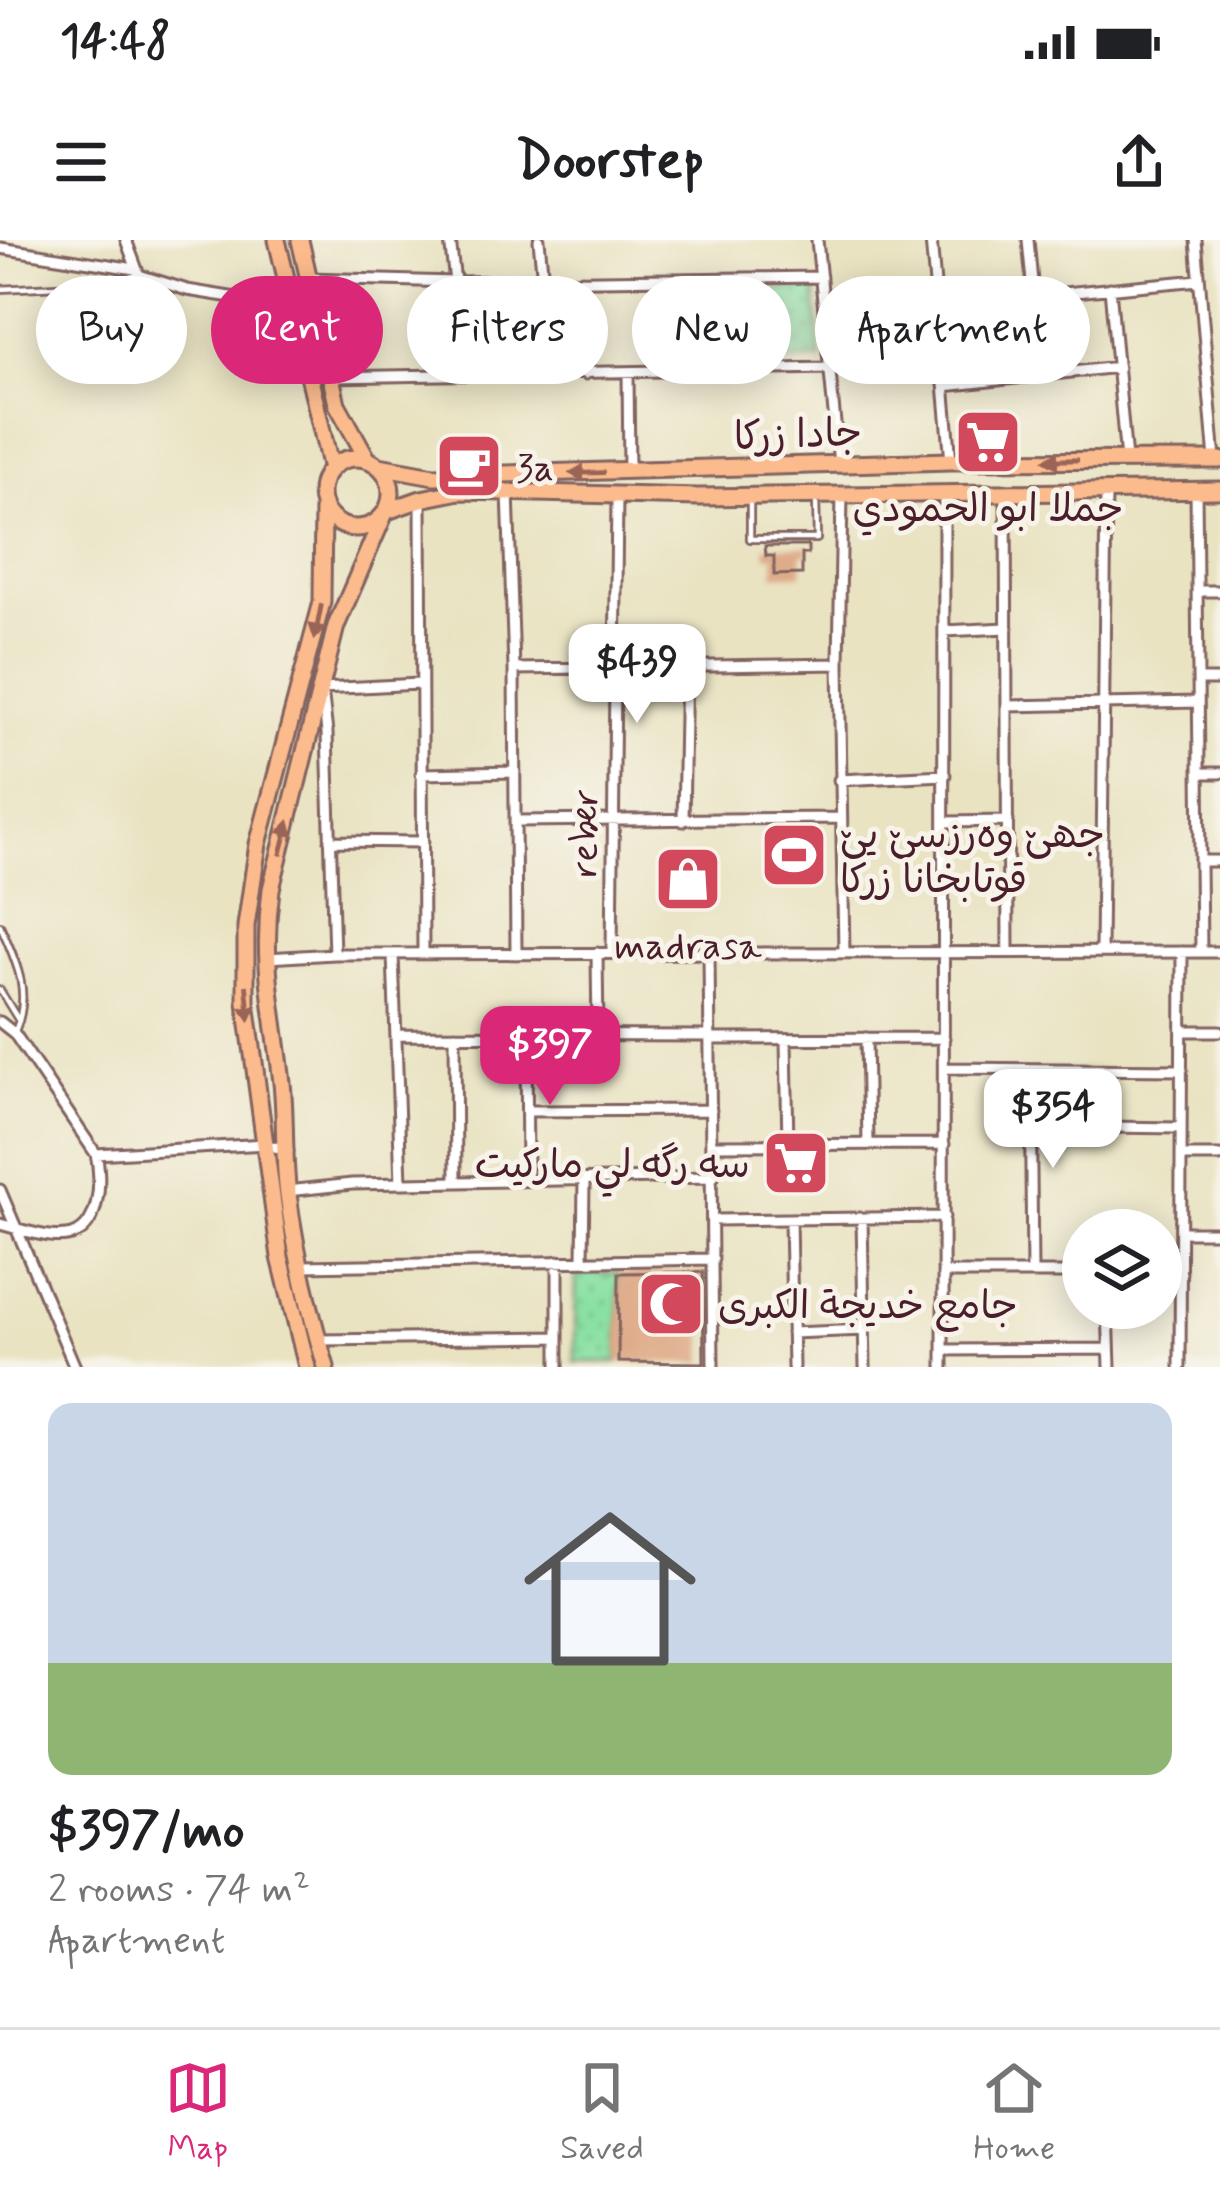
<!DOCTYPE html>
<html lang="en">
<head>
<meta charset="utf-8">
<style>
	:root { --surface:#fff; --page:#f6f6f6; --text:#202124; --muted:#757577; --line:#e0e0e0; --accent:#db2777 }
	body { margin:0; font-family:Mynerve,"Playpen Sans Arabic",sans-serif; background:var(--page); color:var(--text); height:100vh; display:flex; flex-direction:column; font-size:45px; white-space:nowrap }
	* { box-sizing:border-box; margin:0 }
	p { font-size:39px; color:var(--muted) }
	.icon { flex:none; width:66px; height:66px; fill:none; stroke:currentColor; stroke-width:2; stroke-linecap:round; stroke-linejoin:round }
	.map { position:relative; height:1127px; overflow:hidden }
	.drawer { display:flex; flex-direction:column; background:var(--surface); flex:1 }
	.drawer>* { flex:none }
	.guide { position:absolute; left:36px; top:36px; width:1149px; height:108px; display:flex; gap:24px }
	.fabs { position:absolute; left:1062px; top:969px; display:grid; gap:24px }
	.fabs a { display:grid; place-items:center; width:120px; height:120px; border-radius:50%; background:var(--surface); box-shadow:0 6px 30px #0003; font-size:60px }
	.price { position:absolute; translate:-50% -102px; padding:0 27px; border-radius:24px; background:#fff; color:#222; font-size:39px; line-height:78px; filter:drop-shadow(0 3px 6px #0008) }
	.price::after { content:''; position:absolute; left:50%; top:72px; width:36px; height:27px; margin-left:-18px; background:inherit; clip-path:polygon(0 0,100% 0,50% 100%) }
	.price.active { background:var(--accent); color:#fff }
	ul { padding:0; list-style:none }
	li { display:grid; align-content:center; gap:24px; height:636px; padding:0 48px }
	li+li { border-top:3px solid var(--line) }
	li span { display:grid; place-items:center; height:372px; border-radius:24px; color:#555 }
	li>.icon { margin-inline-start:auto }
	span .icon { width:216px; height:216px; fill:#fffc; stroke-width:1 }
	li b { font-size:51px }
	.pill { padding:0 42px; border-radius:54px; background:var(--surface); box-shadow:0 6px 30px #0003; font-size:42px; line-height:108px }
	.pill.active { background:var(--accent); color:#fff }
	.status { display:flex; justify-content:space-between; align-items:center; height:84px; padding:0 60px; background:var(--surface); direction:ltr }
	.status svg { height:33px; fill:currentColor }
	header { display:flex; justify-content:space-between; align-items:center; height:156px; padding:0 48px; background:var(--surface); font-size:54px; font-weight:700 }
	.menu { display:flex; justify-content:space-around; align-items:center; height:168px; border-top:3px solid var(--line); background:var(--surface); font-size:33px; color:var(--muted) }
	.menu a { display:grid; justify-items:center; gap:6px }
	.menu .active { color:var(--accent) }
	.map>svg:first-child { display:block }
	.grass { fill:url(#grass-dots); stroke:#6a8068; stroke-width:3 }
	.building { fill:#dfac8a }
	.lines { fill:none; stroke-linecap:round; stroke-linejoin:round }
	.lane-casing { stroke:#826460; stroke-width:10 }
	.street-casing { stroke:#826460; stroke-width:15 }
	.primary-casing { stroke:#826460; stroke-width:21 }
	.lane { stroke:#fff; stroke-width:4.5 }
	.street { stroke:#fff; stroke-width:9 }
	.primary { stroke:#fbbb8d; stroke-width:15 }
	.oneway { fill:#9a6557 }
	.labels { text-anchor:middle; stroke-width:10; stroke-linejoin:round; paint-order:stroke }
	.street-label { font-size:39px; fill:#4a1f2b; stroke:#f7f3e8 }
	.poi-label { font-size:39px; fill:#4a1f2b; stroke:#f7f3e8; text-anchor:start }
</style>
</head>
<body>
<div class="status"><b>14:48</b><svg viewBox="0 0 49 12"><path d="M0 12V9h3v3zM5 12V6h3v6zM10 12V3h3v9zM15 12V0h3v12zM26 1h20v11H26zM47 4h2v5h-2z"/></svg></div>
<header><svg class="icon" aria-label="menu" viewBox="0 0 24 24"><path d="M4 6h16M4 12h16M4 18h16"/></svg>Doorstep<svg class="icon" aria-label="share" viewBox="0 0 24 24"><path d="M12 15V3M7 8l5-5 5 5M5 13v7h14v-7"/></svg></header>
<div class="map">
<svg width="1220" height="1127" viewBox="0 0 1220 1127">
	<defs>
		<pattern id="grass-dots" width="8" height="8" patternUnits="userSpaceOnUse" patternTransform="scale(3)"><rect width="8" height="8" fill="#8ae1a4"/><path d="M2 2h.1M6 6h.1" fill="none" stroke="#79c18d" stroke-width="1.8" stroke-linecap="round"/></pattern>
	</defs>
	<rect width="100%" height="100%" fill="#f7f3e8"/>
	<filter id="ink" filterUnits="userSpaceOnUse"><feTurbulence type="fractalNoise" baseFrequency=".00833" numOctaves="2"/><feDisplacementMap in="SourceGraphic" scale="24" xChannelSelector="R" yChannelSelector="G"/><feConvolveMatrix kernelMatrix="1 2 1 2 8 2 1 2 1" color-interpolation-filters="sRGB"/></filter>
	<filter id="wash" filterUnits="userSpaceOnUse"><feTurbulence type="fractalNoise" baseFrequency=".004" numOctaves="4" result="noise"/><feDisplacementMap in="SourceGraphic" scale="48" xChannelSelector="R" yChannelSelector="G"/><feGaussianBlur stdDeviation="2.7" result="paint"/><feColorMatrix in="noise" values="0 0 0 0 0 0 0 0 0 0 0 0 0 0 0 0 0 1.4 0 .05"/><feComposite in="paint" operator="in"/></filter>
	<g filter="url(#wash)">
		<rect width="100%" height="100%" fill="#e9e3c2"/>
		<path class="grass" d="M 815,47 L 820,119 L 772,122 L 767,50 Z
			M 768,593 L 822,594 L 825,630 L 769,629 Z
			M 576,1033 L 619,1033 L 618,1122 L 575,1122 Z"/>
		<g id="blocks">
			<path class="building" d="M 765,306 L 808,306 L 808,314 L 802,314 L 802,334 L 774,335 L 774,316 L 766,316 Z
				M 703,1032 L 704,1123 L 618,1122 L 619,1033 Z"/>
		</g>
	</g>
	<g filter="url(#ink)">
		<use href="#blocks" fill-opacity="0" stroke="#826460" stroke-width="3"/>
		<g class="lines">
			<g class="lane-casing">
				<path id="lane" d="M 0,49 L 96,44 L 139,35
					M 750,262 L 750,299 L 817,299 L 816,258
					M 0,685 C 16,721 33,755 14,793
					M 0,750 L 19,781"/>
			</g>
			<g class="street-casing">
				<path id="street" d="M 126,0 L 139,35 L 187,50 L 292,67
					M 450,0 L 455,42
					M 539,0 L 543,41
					M 817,0 L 839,224
					M 931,0 L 951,221
					M 1028,0 L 1041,136
					M 1196,0 L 1215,220
					M 0,8 L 135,29
					M 308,38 L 455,42 L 821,37
					M 760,38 L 763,129
					M 582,40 L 585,134
					M 1110,48 L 1126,220
					M 1033,56 L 1199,40
					M 628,132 L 629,232
					M 331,137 L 830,128
					M 944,146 L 1118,127
					M 1196,250 L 1201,712
					M 508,251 L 514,429 L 516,714
					M 1006,251 L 1008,712
					M 842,254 L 839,424 L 844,713
					M 421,259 L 423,714
					M 1197,351 L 1220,351
					M 944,391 L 1007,388
					M 514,429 L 839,424
					M 1198,440 L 1220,440
					M 1007,466 L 1198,462
					M 1199,533 L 1220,533
					M 421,534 L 515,532
					M 839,540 L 945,535
					M 515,581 L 841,578
					M 683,581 L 686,424
					M 945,582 L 1008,581
					M 330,601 L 423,602
					M 1200,621 L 1220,621
					M 1101,712 L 1106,250
					M 597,713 L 598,796
					M 612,713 L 617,257
					M 709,713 L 713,1127
					M 334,714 L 327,493 L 322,449 L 419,444
					M 393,714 L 401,943
					M 267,718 L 334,714 L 1220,712
					M 0,782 L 14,793 L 96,914 C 102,938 101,992 67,996 C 48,999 19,989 0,984
					M 1182,791 L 1220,791
					M 396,795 L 710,796
					M 455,795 L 456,942
					M 526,795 L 527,941
					M 866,798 L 868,904
					M 710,799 L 944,798
					M 786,800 L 788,905
					M 944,828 L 1182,830
					M 1030,829 L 1032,1033
					M 527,871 L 711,870
					M 1030,886 L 1181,888
					M 712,905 L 944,904
					M 96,914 L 265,904 L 288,911
					M 1181,916 L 1220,916
					M 0,950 L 75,1127
					M 287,951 L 352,944 L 713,937
					M 790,979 L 793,1127
					M 862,979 L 865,1127
					M 713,980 L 944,977
					M 1181,992 L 1220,992
					M 583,1021 L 584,940
					M 302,1026 L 713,1019
					M 943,1033 L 1083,1033
					M 1161,1033 L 1181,1033
					M 1108,1068 L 1110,1127
					M 792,1093 L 864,1090
					M 319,1100 L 557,1097
					M 943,1110 L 1109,1109
					M 558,1127 L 558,1021
					M 943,1127 L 944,252
					M 1180,1127 L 1182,712"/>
			</g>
			<g class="primary-casing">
				<path id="primary" d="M 277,0 L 331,229
					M 300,0 L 337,164 L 368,220
					M321 253a35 35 0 1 1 70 0a35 35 0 1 1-70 0Z
					M 379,226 L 434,236 L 951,221 L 1220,220
					M 387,271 L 421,259 L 460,251 L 698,257 L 1220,250
					M 307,1127 L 280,1017 L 246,762 L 246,686 L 258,604 L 322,362 L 323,266
					M 326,1127 C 310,1072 295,1012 288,954 C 283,918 286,880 282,843 C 274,771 261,724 271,649 L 336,386 L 384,275"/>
			</g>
			<use href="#lane" class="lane"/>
			<use href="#street" class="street"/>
			<use href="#primary" class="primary"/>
		</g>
		<defs><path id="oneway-solid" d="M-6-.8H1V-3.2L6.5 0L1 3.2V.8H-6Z" transform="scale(3)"/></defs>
		<g class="oneway">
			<use href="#oneway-solid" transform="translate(1061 220) rotate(180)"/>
			<use href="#oneway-solid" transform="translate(587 233) rotate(179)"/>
			<use href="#oneway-solid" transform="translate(318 382) rotate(101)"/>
			<use href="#oneway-solid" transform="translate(285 598) rotate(-76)"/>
			<use href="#oneway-solid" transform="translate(248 763) rotate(85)"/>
		</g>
	</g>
	<defs>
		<g id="supermarket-square" transform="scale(3.45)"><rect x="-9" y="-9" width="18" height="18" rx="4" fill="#d1495b" stroke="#f7f3e8"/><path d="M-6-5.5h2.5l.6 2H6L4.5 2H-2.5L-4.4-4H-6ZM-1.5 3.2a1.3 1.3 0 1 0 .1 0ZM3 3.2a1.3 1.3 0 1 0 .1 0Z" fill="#fff"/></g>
		<g id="cafe-square" transform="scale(3.45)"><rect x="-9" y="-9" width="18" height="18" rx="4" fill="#d1495b" stroke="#f7f3e8"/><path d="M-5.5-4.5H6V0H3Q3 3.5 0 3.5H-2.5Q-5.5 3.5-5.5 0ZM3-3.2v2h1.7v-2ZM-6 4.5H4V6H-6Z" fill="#fff"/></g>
		<g id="stadium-square" transform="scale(3.45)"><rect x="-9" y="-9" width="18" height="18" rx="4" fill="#d1495b" stroke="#f7f3e8"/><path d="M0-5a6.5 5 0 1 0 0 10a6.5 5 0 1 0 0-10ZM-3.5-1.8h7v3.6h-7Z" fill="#fff"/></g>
		<g id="shop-square" transform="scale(3.45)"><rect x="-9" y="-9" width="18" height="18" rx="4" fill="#d1495b" stroke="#f7f3e8"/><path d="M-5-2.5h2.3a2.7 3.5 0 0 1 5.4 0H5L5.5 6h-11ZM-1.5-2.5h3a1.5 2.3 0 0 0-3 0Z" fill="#fff"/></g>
		<g id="mosque-square" transform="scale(3.45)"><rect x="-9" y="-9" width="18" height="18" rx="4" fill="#d1495b" stroke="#f7f3e8"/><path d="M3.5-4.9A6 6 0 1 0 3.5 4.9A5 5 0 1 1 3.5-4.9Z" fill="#fff"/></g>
	</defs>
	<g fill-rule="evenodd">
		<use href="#supermarket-square" x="988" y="202"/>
		<use href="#cafe-square" x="469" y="226"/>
		<use href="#stadium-square" x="794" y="615"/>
		<use href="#shop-square" x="688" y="639"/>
		<use href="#supermarket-square" x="796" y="923"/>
		<use href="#mosque-square" x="671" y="1064"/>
	</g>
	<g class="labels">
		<g class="street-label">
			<text transform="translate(798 193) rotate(-2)" y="14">جادا زرکا</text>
			<text transform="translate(583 593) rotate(-89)" y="14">reber</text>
		</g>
		<g class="poi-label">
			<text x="516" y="240">3a</text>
			<text x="988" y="281" text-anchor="middle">جملا ابو الحمودي</text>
			<text x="840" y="607">جھێ وەرزسێ یێ<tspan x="840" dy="45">قوتابخانا زرکا</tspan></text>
			<text x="688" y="718" text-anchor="middle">madrasa</text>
			<text x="750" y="937" text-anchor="end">سه رگه لي ماركيت</text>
			<text x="718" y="1078">جامع خدیجة الکبری</text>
		</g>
	</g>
</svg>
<div class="fabs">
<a><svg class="icon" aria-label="layers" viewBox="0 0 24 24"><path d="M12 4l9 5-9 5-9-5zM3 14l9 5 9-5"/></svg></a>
</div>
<b class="price" style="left:637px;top:486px">$439</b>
<b class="price active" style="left:550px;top:868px">$397</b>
<b class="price" style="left:1053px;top:931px">$354</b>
<div class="guide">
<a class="pill">Buy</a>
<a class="pill active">Rent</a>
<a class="pill">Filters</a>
<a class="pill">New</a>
<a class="pill">Apartment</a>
</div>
</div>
<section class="drawer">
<ul>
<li><span style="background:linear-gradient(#c9d6e8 70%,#8fb573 0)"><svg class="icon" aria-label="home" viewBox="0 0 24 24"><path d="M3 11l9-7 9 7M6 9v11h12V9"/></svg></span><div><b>$397/mo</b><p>2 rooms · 74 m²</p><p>Apartment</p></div></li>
</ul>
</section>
<nav class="menu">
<a class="active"><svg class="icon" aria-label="map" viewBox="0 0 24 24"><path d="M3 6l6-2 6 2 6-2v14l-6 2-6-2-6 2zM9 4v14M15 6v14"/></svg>Map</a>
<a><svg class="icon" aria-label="saved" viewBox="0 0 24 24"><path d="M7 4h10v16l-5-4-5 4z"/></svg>Saved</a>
<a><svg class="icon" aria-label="home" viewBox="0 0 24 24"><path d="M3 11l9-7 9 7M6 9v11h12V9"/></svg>Home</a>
</nav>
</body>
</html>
